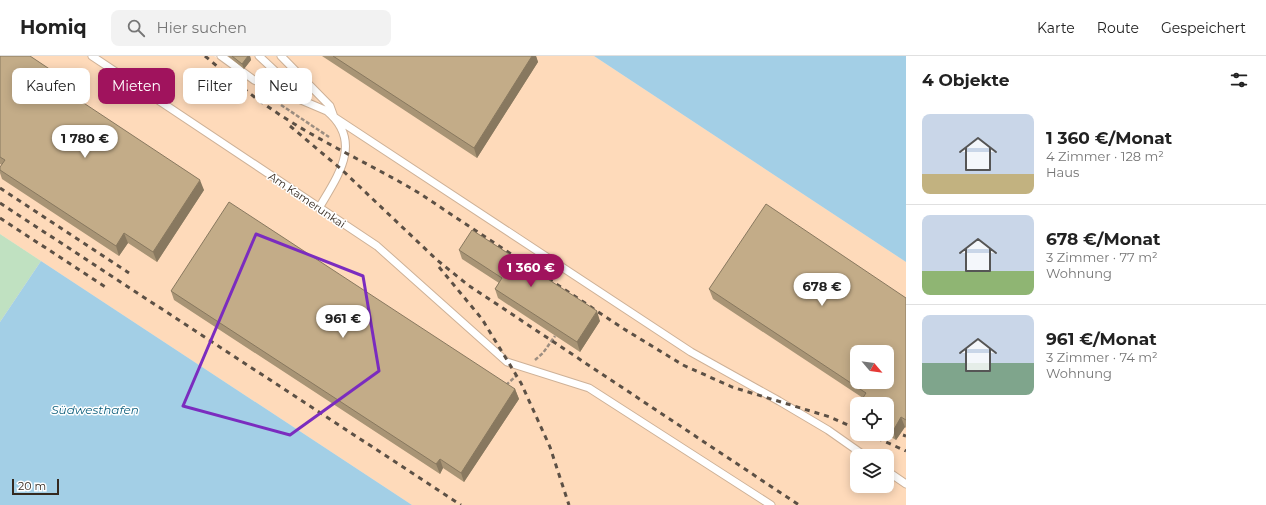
<!DOCTYPE html>
<html lang="de">
<head>
<meta charset="utf-8">
<style>
	:root { --surface:#fff; --page:#f2f2f2; --text:#222; --muted:#767676; --line:#e0e0e0; --accent:#a0135d }
	body { margin:0; font-family:Montserrat,sans-serif; background:var(--page); color:var(--text); height:100vh; display:flex; flex-direction:column; font-size:15px; white-space:nowrap }
	* { box-sizing:border-box; margin:0 }
	p { font-size:13px; color:var(--muted) }
	.icon { flex:none; width:22px; height:22px; fill:none; stroke:currentColor; stroke-width:2; stroke-linecap:round; stroke-linejoin:round }
	.map { position:relative; flex:1; overflow:hidden }
	.drawer { display:flex; flex-direction:column; background:var(--surface); width:360px }
	.drawer>* { flex:none }
	.banner { position:absolute; left:12px; top:12px; width:380px; height:36px; display:flex; gap:8px }
	.needle { width:26px; rotate:119deg }
	.buttons { position:absolute; left:850px; top:289px; display:grid; gap:8px }
	.buttons a { display:grid; place-items:center; width:44px; height:44px; border-radius:8px; background:var(--surface); box-shadow:0 2px 10px #0003; font-size:20px }
	.scale { position:absolute; left:12px; bottom:10px; width:47px; box-sizing:border-box; padding-left:4px; border:2px solid #34291f; border-top:0; font-size:11px; line-height:14px; white-space:nowrap; color:#34291f; -webkit-text-stroke:3px #fff; paint-order:stroke }
	.price { position:absolute; translate:-50% -34px; padding:0 9px; border-radius:14px; background:#fff; color:#222; font-size:13px; line-height:26px; filter:drop-shadow(0 1px 2px #0008) }
	.price::after { content:''; position:absolute; left:50%; top:24px; width:12px; height:9px; margin-left:-6px; background:inherit; clip-path:polygon(0 0,100% 0,50% 100%) }
	.price.selected { background:var(--accent); color:#fff }
	ul { padding:0; list-style:none }
	li { display:flex; align-items:center; gap:12px; height:100px; padding:0 16px }
	li+li { border-top:1px solid var(--line) }
	li span { display:grid; place-items:center; flex:none; width:112px; height:80px; border-radius:8px; color:#555 }
	li>.icon { margin-inline-start:auto }
	span .icon { width:48px; height:48px; fill:#fffc; stroke-width:1 }
	li b { font-size:17px }
	h2 { display:flex; justify-content:space-between; align-items:center; height:48px; padding:0 16px; font-size:17px }
	.chip { padding:0 14px; border-radius:8px; background:var(--surface); box-shadow:0 2px 10px #0003; font-size:14px; line-height:36px }
	.chip.selected { background:var(--accent); color:#fff }
	header { display:flex; align-items:center; gap:24px; box-sizing:border-box; height:56px; padding:0 20px; background:var(--surface); border-bottom:1px solid var(--line) }
	header strong { font-size:19px }
	nav { display:flex; gap:22px; margin-inline-start:auto; font-size:14px }
	.search { width:280px; height:36px; background:var(--page); display:flex; align-items:center; gap:10px; box-sizing:border-box; padding:0 14px; border-radius:8px; color:var(--muted); font-size:15px }
	main { display:flex; flex:1; min-height:0 }
	.map>svg:first-child { display:block }
	.built { fill:#fedaba; fill-rule:evenodd }
	.green { fill:#c0e1c1 }
	.water { fill:#a3cfe6 }
	.lines { fill:none; stroke-linecap:round; stroke-linejoin:round }
	.lane-casing { stroke:#ceb197; stroke-width:9 }
	.path { stroke:#9d8e81; stroke-width:2.5; stroke-dasharray:4 2; stroke-linecap:butt }
	.lane { stroke:#fff; stroke-width:7 }
	.rail { stroke:#5c5045; stroke-width:3; stroke-dasharray:5 5; stroke-linecap:butt }
	.wall { fill:#a89475 }
	.shaded-wall { fill:#88785f }
	.building { fill:#c3ac88; stroke:#88785f; fill-rule:evenodd }
	.marked { fill:none; stroke:#7b2cbf; stroke-width:3; stroke-linejoin:round }
	.labels { text-anchor:middle; stroke-width:3; stroke-linejoin:round; paint-order:stroke }
	.street-label { font-size:11px; fill:#34291f; stroke:#fff }
	.water-label { font-size:12px; font-style:italic; fill:#0d5f7d; stroke:#fff }
</style>
</head>
<body>
<header>
<strong>Homiq</strong>
<div class="search"><svg class="icon" aria-label="search" viewBox="0 0 24 24"><circle cx="10" cy="10" r="6"/><path d="M15 15l6 6"/></svg>Hier suchen</div>
<nav><a>Karte</a><a>Route</a><a>Gespeichert</a></nav>
</header>
<main>
<div class="map">
<svg width="906" height="449" viewBox="0 0 906 449">
	<rect width="100%" height="100%" fill="#fbe9d9"/>
	<path class="built" d="M 0,0 L 214,0 L 236,17 L 241,10 L 228,0 L 594,0 L 906,206 L 906,449 L 412,449 L 0,178 ZM 857,296 L 887,296 L 887,326 L 857,326 ZM 857,348 L 887,348 L 887,378 L 857,378 ZM 857,400 L 887,400 L 887,430 L 857,430 Z"/>
	<path class="green" d="M 0,178 L 41,205 L 0,266 Z"/>
	<path class="water" d="M 594,0 L 906,0 L 906,206 Z
		M 41,205 L 412,449 L 0,449 L 0,266 Z"/>
	<g class="lines">
		<g class="lane-casing">
			<path id="lane" d="M 92,0 L 377,190 L 507,306 L 589,332 L 771,449
				M 221,0 L 254,24 L 327,55 C 364,86 337,121 319,152
				M 259,0 L 305,43
				M 281,0 L 330,50 L 334,61 L 691,296 L 779,345 L 828,374 L 865,400
				M 887,415 L 906,428"/>
		</g>
		<path class="path" d="M 281,49 L 329,81
			M 535,304 L 543,297 L 555,280
			M 506,329 L 516,320"/>
		<use href="#lane" class="lane"/>
		<path class="rail" d="M 205,0 C 225,17 245,35 267,50 C 315,84 369,107 419,137 L 624,273 L 683,309 L 732,331 L 830,361 L 857,373
			M 290,70 L 341,113 L 437,204 L 468,229 L 799,449
			M 0,132 L 129,217
			M 0,147 L 461,449
			M 0,162 L 107,232
			M 439,211 L 482,263 L 521,327 L 550,391 L 569,449
			M 868,378 L 906,395
			M 903,379 L 906,380"/>
	</g>
	<path class="wall" d="M 0,0 L 73,36 L 71,39 L 204,134 L 157,206 L 128,187 L 119,200 L 2,123 L 0,117 L 0,111 L 2,109 L 0,108 Z
		M 228,0 L 250,0 L 251,4 L 244,13 Z
		M 322,0 L 536,0 L 538,6 L 477,102 Z
		M 459,194 L 600,265 L 580,296 L 498,242 L 495,233 L 499,227 L 462,203 Z
		M 709,233 L 906,242 L 906,372 L 905,371 L 896,384 L 886,378 L 887,378 L 887,348 L 863,342 L 713,243 Z
		M 171,235 L 515,333 L 519,343 L 464,426 L 443,412 L 440,418 L 174,244 Z"/>
	<path class="shaded-wall" d="M 248,0 L 250,0 L 251,4 L 244,13 L 242,8 Z
		M 532,0 L 536,0 L 538,6 L 477,102 L 474,92 Z
		M 69,26 L 73,36 L 67,44 L 64,34 Z
		M 200,124 L 204,134 L 157,206 L 153,196 Z
		M 124,177 L 128,187 L 119,200 L 116,190 Z
		M 597,255 L 600,265 L 580,296 L 577,286 Z
		M 515,333 L 519,343 L 464,426 L 461,417 Z
		M 901,361 L 905,371 L 896,384 L 893,375 Z
		M 440,403 L 443,412 L 440,418 L 436,408 Z"/>
	<path class="building" d="M 0,0 L 30,0 L 69,26 L 64,34 L 200,124 L 153,196 L 124,177 L 116,190 L 0,114 L 0,111 L 5,104 L 0,101 Z
		M 232,0 L 248,0 L 242,8 Z
		M 333,0 L 532,0 L 474,92 Z
		M 229,146 L 515,333 L 461,417 L 440,403 L 436,408 L 171,235 Z
		M 766,148 L 906,242 L 906,364 L 901,361 L 893,375 L 887,371 L 887,348 L 859,348 L 866,337 L 709,233 ZM 857,296 L 887,296 L 887,326 L 857,326 Z
		M 472,174 L 597,255 L 577,286 L 495,233 L 502,222 L 459,194 Z"/>
	<path class="marked" d="M 256,178 L 363,220 L 379,315 L 290,379 L 183,350 Z"/>
	<g class="labels">
		<g class="street-label">
			<text transform="translate(307 144) rotate(34)" y="4">Am Kamerunkai</text>
		</g>
		<g class="water-label">
			<text x="95" y="358">Südwesthafen</text>
		</g>
	</g>
</svg>
<div class="buttons">
<a><svg class="needle" viewBox="-14 -14 28 28"><path d="M0-13l5 13h-10z" fill="#e53935"/><path d="M0 13l5-13h-10z" fill="#767676"/></svg></a>
<a><svg class="icon" aria-label="locate" viewBox="0 0 24 24"><circle cx="12" cy="12" r="6"/><path d="M12 2v4M12 18v4M2 12h4M18 12h4"/></svg></a>
<a><svg class="icon" aria-label="layers" viewBox="0 0 24 24"><path d="M12 4l9 5-9 5-9-5zM3 14l9 5 9-5"/></svg></a>
</div>
<div class="scale">20 m</div>
<b class="price" style="left:85px;top:103px">1 780 €</b>
<b class="price selected" style="left:531px;top:232px">1 360 €</b>
<b class="price" style="left:822px;top:251px">678 €</b>
<b class="price" style="left:343px;top:283px">961 €</b>
<div class="banner">
<a class="chip">Kaufen</a>
<a class="chip selected">Mieten</a>
<a class="chip">Filter</a>
<a class="chip">Neu</a>
</div>
</div>
<section class="drawer">
<h2>4 Objekte<svg class="icon" aria-label="filters" viewBox="0 0 24 24"><path d="M4 7h16M4 17h16"/><circle cx="9" cy="7" r="2"/><circle cx="15" cy="17" r="2"/></svg></h2>
<ul>
<li><span style="background:linear-gradient(#c9d6e8 75%,#c2b280 0)"><svg class="icon" aria-label="home" viewBox="0 0 24 24"><path d="M3 11l9-7 9 7M6 9v11h12V9"/></svg></span><div><b>1 360 €/Monat</b><p>4 Zimmer · 128 m²</p><p>Haus</p></div></li>
<li><span style="background:linear-gradient(#c9d6e8 70%,#8fb573 0)"><svg class="icon" aria-label="home" viewBox="0 0 24 24"><path d="M3 11l9-7 9 7M6 9v11h12V9"/></svg></span><div><b>678 €/Monat</b><p>3 Zimmer · 77 m²</p><p>Wohnung</p></div></li>
<li><span style="background:linear-gradient(#c9d6e8 60%,#7fa58c 0)"><svg class="icon" aria-label="home" viewBox="0 0 24 24"><path d="M3 11l9-7 9 7M6 9v11h12V9"/></svg></span><div><b>961 €/Monat</b><p>3 Zimmer · 74 m²</p><p>Wohnung</p></div></li>
</ul>
</section>
</main>
</body>
</html>
